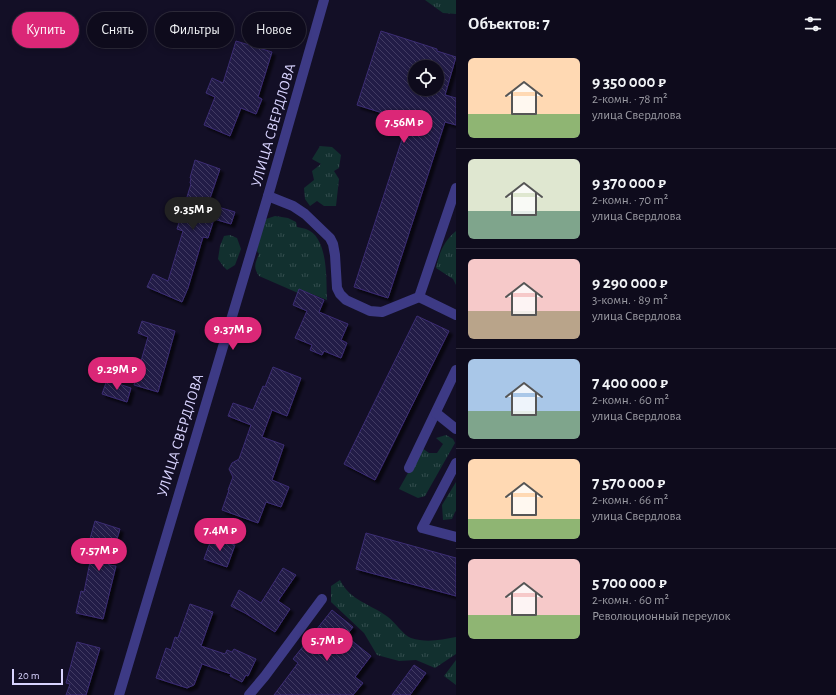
<!DOCTYPE html>
<html lang="ru">
<head>
<meta charset="utf-8">
<style>
	:root { --surface:#0e0b1c; --page:#1c1929; --text:#f1f3f6; --muted:#9b9ba3; --line:#2e2b3b; --accent:#db2777 }
	body { margin:0; font-family:"Alegreya Sans",sans-serif; background:var(--page); color:var(--text); height:100vh; display:flex; flex-direction:column; font-size:15px; white-space:nowrap }
	* { box-sizing:border-box; margin:0 }
	p { font-size:13px; color:var(--muted) }
	.icon { flex:none; width:22px; height:22px; fill:none; stroke:currentColor; stroke-width:2; stroke-linecap:round; stroke-linejoin:round }
	.map { position:relative; flex:1; overflow:hidden }
	.details { display:flex; flex-direction:column; background:var(--surface); width:380px }
	.details>* { flex:none }
	.top-card { position:absolute; left:12px; top:12px; width:380px; height:36px; display:flex; gap:8px }
	.tools { position:absolute; left:408px; top:60px; display:grid; gap:8px }
	.tools a { display:grid; place-items:center; width:36px; height:36px; border-radius:50%; background:var(--surface); box-shadow:0 2px 6px #0003,0 0 0 1px var(--line); font-size:20px }
	.scale { position:absolute; left:12px; bottom:10px; width:51px; box-sizing:border-box; padding-left:4px; border:2px solid #d9d4ff; border-top:0; font-size:11px; line-height:14px; white-space:nowrap; color:#d9d4ff; -webkit-text-stroke:3px #130f26; paint-order:stroke }
	.price { position:absolute; translate:-50% -34px; padding:0 9px; border-radius:14px; background:var(--accent); color:#fff; font-size:13px; line-height:26px; filter:drop-shadow(0 1px 2px #0008) }
	.price::after { content:''; position:absolute; left:50%; top:24px; width:12px; height:9px; margin-left:-6px; background:inherit; clip-path:polygon(0 0,100% 0,50% 100%) }
	.price.selected { background:#222; color:#fff }
	ul { padding:0; list-style:none }
	li { display:flex; align-items:center; gap:12px; height:100px; padding:0 12px }
	li+li { border-top:1px solid var(--line) }
	li span { display:grid; place-items:center; flex:none; width:112px; height:80px; border-radius:6px; color:#555 }
	li>.icon { margin-inline-start:auto }
	span .icon { width:48px; height:48px; fill:#fffc; stroke-width:1 }
	li b { font-size:17px }
	h2 { display:flex; justify-content:space-between; align-items:center; height:48px; padding:0 12px; font-size:17px }
	.chip { padding:0 14px; border-radius:18px; background:var(--surface); box-shadow:0 2px 6px #0003,0 0 0 1px var(--line); font-size:14px; line-height:36px }
	.chip.selected { background:var(--accent); color:#fff }
	main { display:flex; flex:1; min-height:0 }
	.map>svg:first-child { display:block }
	.grass { fill:url(#grass-tufts) }
	.building { fill:url(#building-back-hatch); stroke:#3b2d73; fill-rule:evenodd; filter:url(#shadow) }
	.lines { fill:none; stroke-linecap:round; stroke-linejoin:round }
	.lane { stroke:#3d3a85; stroke-width:10 }
	.street { stroke:#3d3a85; stroke-width:10 }
	.labels { text-anchor:middle; stroke-width:3; stroke-linejoin:round; paint-order:stroke }
	.street-label { font-size:15px; fill:#d9d4ff; stroke:#130f26 }
</style>
</head>
<body>
<main>
<div class="map">
<svg width="456" height="695" viewBox="0 0 456 695">
	<defs>
		<pattern id="grass-tufts" width="24" height="20" patternUnits="userSpaceOnUse"><rect width="24" height="20" fill="#12302f"/><path d="M3 7l-1-3M5 7V3M7 7l1-3M15 17l-1-3M17 17v-4M19 17l1-3" fill="none" stroke="#344d4e"/></pattern>
		<pattern id="building-back-hatch" width="6" height="6" patternUnits="userSpaceOnUse"><rect width="6" height="6" fill="#241b47"/><path d="M-1 5l2 2M0 0l6 6M5-1l2 2" fill="none" stroke="#433b63"/></pattern>
		<filter id="shadow"><feDropShadow dx="3.5" dy="3.5" stdDeviation="1" flood-color="#0009"/></filter>
	</defs>
	<rect width="100%" height="100%" fill="#130f26"/>
	<path class="grass" d="M 425,0 L 456,0 L 456,14 L 443,13 Z
		M 320,146 L 332,147 L 341,155 L 339,168 L 334,171 L 339,179 L 336,206 L 324,206 L 317,201 L 310,206 L 305,199 L 304,188 L 314,180 L 312,171 L 321,164 L 312,159 Z
		M 275,216 L 288,218 L 296,222 L 297,227 C 300,228 304,228 306,229 C 329,237 326,281 327,300 L 299,289 L 298,293 L 259,276 C 253,268 255,263 259,254 L 257,251 L 263,220 Z
		M 456,231 L 456,285 L 453,279 L 436,268 C 439,253 444,241 456,231 Z
		M 230,235 L 237,238 L 241,249 L 235,265 L 227,270 L 223,266 L 218,259 L 220,246 L 224,236 Z
		M 446,435 L 453,439 L 455,443 L 425,496 L 418,498 L 399,489 L 422,448 L 429,453 L 437,453 L 443,444 L 436,438 Z
		M 456,482 L 456,511 L 455,512 L 452,519 L 443,520 L 442,505 Z
		M 340,580 C 350,601 371,604 388,617 C 395,622 403,635 411,638 C 426,643 441,640 456,637 L 456,654 L 435,668 L 416,660 L 399,661 L 377,655 L 364,633 L 331,602 L 331,586 Z
		M 456,660 L 456,685 L 444,676 Z"/>
	<path class="building" d="M 381,31 L 437,49 L 437,51 L 456,57 L 445,95 L 456,98 L 456,125 L 445,122 L 388,298 L 354,287 L 408,121 L 357,105 ZM 415,67 L 437,67 L 437,89 L 415,89 Z
		M 236,41 L 272,52 L 258,97 L 262,99 L 256,114 L 241,108 L 230,136 L 204,125 L 215,97 L 206,93 L 212,78 L 223,83 Z
		M 195,160 L 220,169 L 208,204 L 235,212 L 231,224 L 214,219 L 208,238 L 203,237 L 188,288 L 182,302 L 147,287 L 153,274 L 168,281 L 183,231 L 177,229 L 191,184 L 190,183 L 191,178 L 190,178 Z
		M 299,289 L 324,300 L 319,312 L 348,324 L 341,340 L 347,343 L 341,358 L 324,351 L 322,355 L 310,350 L 312,345 L 295,338 L 307,311 L 293,305 Z
		M 417,316 L 449,331 L 375,480 L 344,464 Z
		M 142,321 L 175,331 L 158,392 L 134,385 L 148,337 L 138,333 Z
		M 273,367 L 301,378 L 287,416 L 272,410 L 262,437 L 284,445 L 272,480 L 289,487 L 281,507 L 266,502 L 258,523 L 222,510 L 229,490 L 228,490 L 233,477 L 229,469 L 232,463 L 239,459 L 251,425 L 228,416 L 233,403 L 253,410 L 263,386 L 265,387 Z
		M 107,380 L 131,388 L 127,402 L 102,394 Z
		M 95,521 L 120,529 L 109,565 L 116,566 L 103,619 L 76,613 L 81,591 L 84,592 L 93,547 L 88,546 Z
		M 366,533 L 456,558 L 456,596 L 356,569 Z
		M 212,537 L 235,545 L 227,567 L 204,559 Z
		M 283,568 L 296,575 L 278,601 L 290,609 L 275,632 L 245,613 L 231,606 L 239,590 L 261,603 Z
		M 190,604 L 213,612 L 201,646 L 225,654 L 227,650 L 232,652 L 234,649 L 256,659 L 248,676 L 246,675 L 242,682 L 230,676 L 231,674 L 202,664 L 194,685 L 187,688 L 156,678 L 166,648 L 171,650 L 175,637 L 178,638 Z
		M 332,610 L 353,627 L 346,636 L 371,656 L 355,677 L 363,683 L 353,695 L 274,695 L 298,663 L 293,659 Z
		M 77,642 L 100,648 L 86,695 L 66,695 L 70,684 L 66,683 Z
		M 414,665 L 426,673 L 410,695 L 392,695 Z"/>
	<g class="lines">
		<path class="lane" d="M 268,196 L 293,206 L 305,214 L 330,238 L 333,244 L 335,255 L 337,288 L 340,294 L 346,300 L 370,311 L 382,312 L 419,297 L 456,315
			M 419,297 L 456,188
			M 456,463 L 422,528 L 456,537
			M 409,468 L 456,370"/>
		<path class="street" d="M 436,413 L 456,429
			M 119,695 L 268,196 L 324,0
			M 249,695 L 265,676 L 322,599"/>
	</g>
	<g class="labels">
		<g class="street-label">
			<text transform="translate(273 125) rotate(-74)" y="5">УЛИЦА СВЕРДЛОВА</text>
			<text transform="translate(180 435) rotate(-73)" y="5">УЛИЦА СВЕРДЛОВА</text>
		</g>
	</g>
</svg>
<div class="tools">
<a><svg class="icon" aria-label="locate" viewBox="0 0 24 24"><circle cx="12" cy="12" r="6"/><path d="M12 2v4M12 18v4M2 12h4M18 12h4"/></svg></a>
</div>
<div class="scale">20 m</div>
<b class="price" style="left:404px;top:144px">7.56M ₽</b>
<b class="price selected" style="left:193px;top:231px">9.35M ₽</b>
<b class="price" style="left:233px;top:351px">9.37M ₽</b>
<b class="price" style="left:117px;top:391px">9.29M ₽</b>
<b class="price" style="left:220px;top:552px">7.4M ₽</b>
<b class="price" style="left:99px;top:572px">7.57M ₽</b>
<b class="price" style="left:327px;top:662px">5.7M ₽</b>
<div class="top-card">
<a class="chip selected">Купить</a>
<a class="chip">Снять</a>
<a class="chip">Фильтры</a>
<a class="chip">Новое</a>
</div>
</div>
<section class="details">
<h2>Объектов: 7<svg class="icon" aria-label="filters" viewBox="0 0 24 24"><path d="M4 7h16M4 17h16"/><circle cx="9" cy="7" r="2"/><circle cx="15" cy="17" r="2"/></svg></h2>
<ul>
<li><span style="background:linear-gradient(#ffd9b3 70%,#8fb573 0)"><svg class="icon" aria-label="home" viewBox="0 0 24 24"><path d="M3 11l9-7 9 7M6 9v11h12V9"/></svg></span><div><b>9 350 000 ₽</b><p>2-комн. · 78 m²</p><p>улица Свердлова</p></div></li>
<li><span style="background:linear-gradient(#dfe7d0 65%,#7fa58c 0)"><svg class="icon" aria-label="home" viewBox="0 0 24 24"><path d="M3 11l9-7 9 7M6 9v11h12V9"/></svg></span><div><b>9 370 000 ₽</b><p>2-комн. · 70 m²</p><p>улица Свердлова</p></div></li>
<li><span style="background:linear-gradient(#f6c9c9 65%,#b9a48a 0)"><svg class="icon" aria-label="home" viewBox="0 0 24 24"><path d="M3 11l9-7 9 7M6 9v11h12V9"/></svg></span><div><b>9 290 000 ₽</b><p>3-комн. · 89 m²</p><p>улица Свердлова</p></div></li>
<li><span style="background:linear-gradient(#a9c7e8 65%,#7fa58c 0)"><svg class="icon" aria-label="home" viewBox="0 0 24 24"><path d="M3 11l9-7 9 7M6 9v11h12V9"/></svg></span><div><b>7 400 000 ₽</b><p>2-комн. · 60 m²</p><p>улица Свердлова</p></div></li>
<li><span style="background:linear-gradient(#ffd9b3 75%,#8fb573 0)"><svg class="icon" aria-label="home" viewBox="0 0 24 24"><path d="M3 11l9-7 9 7M6 9v11h12V9"/></svg></span><div><b>7 570 000 ₽</b><p>2-комн. · 66 m²</p><p>улица Свердлова</p></div></li>
<li><span style="background:linear-gradient(#f6c9c9 70%,#8fb573 0)"><svg class="icon" aria-label="home" viewBox="0 0 24 24"><path d="M3 11l9-7 9 7M6 9v11h12V9"/></svg></span><div><b>5 700 000 ₽</b><p>2-комн. · 60 m²</p><p>Революционный переулок</p></div></li>
</ul>
</section>
</main>
</body>
</html>
